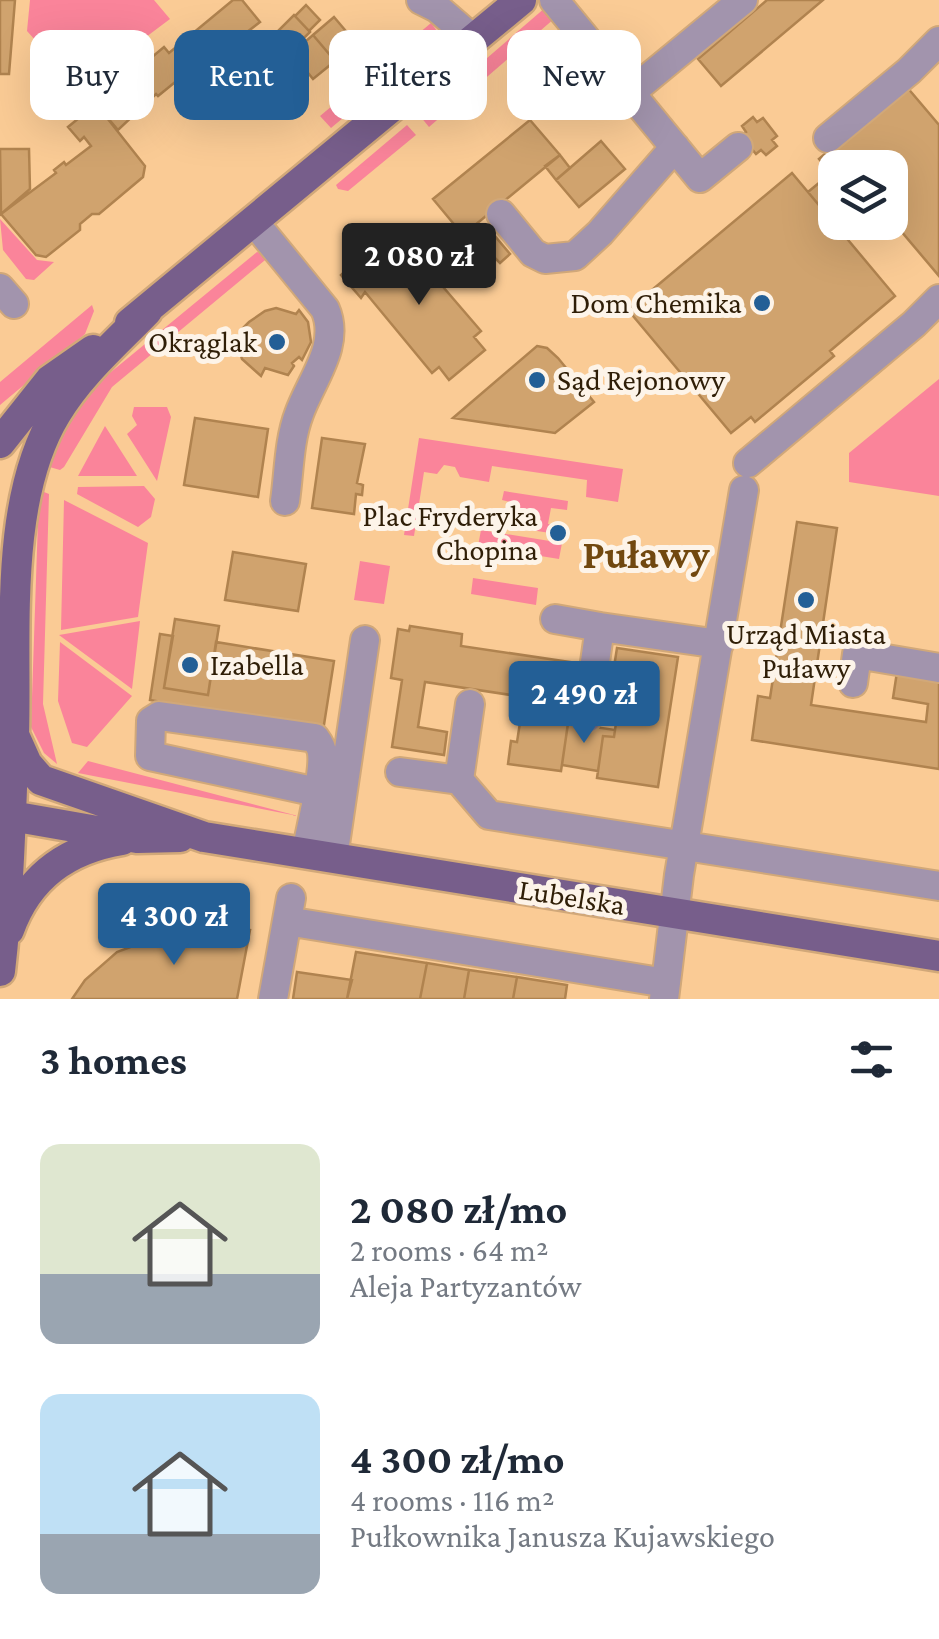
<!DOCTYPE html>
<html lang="en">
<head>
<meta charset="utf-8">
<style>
	:root { --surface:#fff; --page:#f2f2f3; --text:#1f2937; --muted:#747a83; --accent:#235f96 }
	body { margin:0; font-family:"Crimson Pro",serif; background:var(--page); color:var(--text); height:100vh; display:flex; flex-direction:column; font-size:38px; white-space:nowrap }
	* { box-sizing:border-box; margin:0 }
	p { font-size:32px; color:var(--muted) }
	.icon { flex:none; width:55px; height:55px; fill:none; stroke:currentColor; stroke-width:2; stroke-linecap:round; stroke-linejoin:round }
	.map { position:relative; height:999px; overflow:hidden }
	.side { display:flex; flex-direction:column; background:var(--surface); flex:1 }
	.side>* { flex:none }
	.banner { position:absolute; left:30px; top:30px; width:880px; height:90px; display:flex; gap:20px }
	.tools { position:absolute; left:818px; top:150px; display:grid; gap:20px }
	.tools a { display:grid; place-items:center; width:90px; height:90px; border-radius:20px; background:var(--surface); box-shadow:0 10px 40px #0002; font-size:50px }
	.price { position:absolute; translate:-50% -85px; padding:0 22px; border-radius:10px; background:var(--accent); color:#fff; font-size:32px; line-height:65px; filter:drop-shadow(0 2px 5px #0008) }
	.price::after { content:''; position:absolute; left:50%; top:60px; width:30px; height:22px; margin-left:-15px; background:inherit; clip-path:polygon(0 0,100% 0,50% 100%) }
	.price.active { background:#222; color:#fff }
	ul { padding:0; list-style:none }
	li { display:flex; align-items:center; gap:30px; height:250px; padding:0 40px }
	li span { display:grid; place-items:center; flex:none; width:280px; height:200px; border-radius:20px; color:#555 }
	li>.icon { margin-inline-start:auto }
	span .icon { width:120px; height:120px; fill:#fffc; stroke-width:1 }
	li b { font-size:42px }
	h2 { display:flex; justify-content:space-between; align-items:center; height:120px; padding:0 40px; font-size:42px }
	.chip { padding:0 35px; border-radius:20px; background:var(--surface); box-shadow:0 10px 40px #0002; font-size:35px; line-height:90px }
	.chip.active { background:var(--accent); color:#fff }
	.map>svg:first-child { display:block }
	.green { fill:#fa849a }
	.building { fill:#d0a36e; stroke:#b0834f; stroke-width:2.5 }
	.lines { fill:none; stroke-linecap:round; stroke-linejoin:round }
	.minor-casing { stroke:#d1a879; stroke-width:32 }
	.major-casing { stroke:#d1a879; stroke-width:35 }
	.minor { stroke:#a294ad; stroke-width:28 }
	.major { stroke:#775e8b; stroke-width:30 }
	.poi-dot { fill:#235f96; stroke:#fdf4e9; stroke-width:4 }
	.labels { text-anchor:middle; stroke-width:10; stroke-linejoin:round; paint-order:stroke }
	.poi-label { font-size:30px; fill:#2f1e07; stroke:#fdf4e9; text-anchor:end }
	.street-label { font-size:30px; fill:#2f1e07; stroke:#fdf4e9 }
	.district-label { font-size:40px; font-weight:bold; fill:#71480f; stroke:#fdf4e9 }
</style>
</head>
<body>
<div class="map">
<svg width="939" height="999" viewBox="0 0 939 999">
	<rect width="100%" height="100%" fill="#facb95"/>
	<path class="green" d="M 30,0 L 154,0 L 170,19 L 78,88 L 27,31 Z
		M 546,7 L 555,18 L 429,127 L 420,116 Z
		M 431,23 L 441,36 L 331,128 L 320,116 Z
		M 407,125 L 416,135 L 348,191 L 338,189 L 336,185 Z
		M 0,219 L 37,260 L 54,262 L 34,280 L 26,279 L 3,250 Z
		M 257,252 L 270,256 L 112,387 L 64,467 L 60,470 L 46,466 L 73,412 L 100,381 Z
		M 92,305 L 94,311 L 85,334 L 0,405 L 0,382 Z
		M 939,379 L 939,496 L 849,482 L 849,453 Z
		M 134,407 L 167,407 L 171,417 L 157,481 L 127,434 L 137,425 L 132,416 Z
		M 105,426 L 137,476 L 78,476 Z
		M 419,438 L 623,469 L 618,502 L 586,497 L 587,480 L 492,466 L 489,482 L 460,477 L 455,467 L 444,465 L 437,474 L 424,472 L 414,536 L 404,535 Z
		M 144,486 L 155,499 L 151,517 L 138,527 L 77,494 L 78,487 Z
		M 39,490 L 49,494 L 43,704 L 57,764 L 44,753 L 31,727 Z
		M 504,491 L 568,501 L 567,510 L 551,508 L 548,524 L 564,526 L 563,535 L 498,525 L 499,516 L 516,519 L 518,504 L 502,500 Z
		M 64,500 L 148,543 L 138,617 L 61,630 Z
		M 481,530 L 562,543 L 559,559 L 478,546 Z
		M 360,561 L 390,566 L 384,604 L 354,600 Z
		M 473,578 L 538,588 L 536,605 L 471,594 Z
		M 140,621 L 132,689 L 59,635 Z
		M 60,642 L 132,696 L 87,747 L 72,743 L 58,701 Z
		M 88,761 L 298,816 L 78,773 Z"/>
	<path class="building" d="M 0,0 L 15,0 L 9,74 L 0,74 Z
		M 233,0 L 242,0 L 260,22 L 217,55 L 219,57 L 191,81 L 185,74 L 158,96 L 156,94 L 118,130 L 96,104 L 164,47 L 169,53 Z
		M 767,0 L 823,0 L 721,86 L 698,59 Z
		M 306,5 L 320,20 L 309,31 L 295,16 Z
		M 294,15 L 310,32 L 295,47 L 279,30 Z
		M 334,17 L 356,43 L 335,61 L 313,35 Z
		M 313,35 L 335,61 L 313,79 L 292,53 Z
		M 906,86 L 939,125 L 939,276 L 890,218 L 890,168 L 835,168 L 835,178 L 819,159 Z
		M 96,104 L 145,166 L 143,177 L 99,214 L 92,214 L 80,224 L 80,230 L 46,257 L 36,255 L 1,214 L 56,173 L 54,170 L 64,162 L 66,165 L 91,146 L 84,137 L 80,141 L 68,127 Z
		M 753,117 L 757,122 L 763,118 L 777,136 L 772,140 L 777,146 L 766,155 L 761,150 L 756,154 L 741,136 L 746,132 L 742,126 Z
		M 530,120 L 560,155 L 463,235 L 433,199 Z
		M 601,141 L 625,169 L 579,207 L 556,180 Z
		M 0,149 L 29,149 L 30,189 L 1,214 Z
		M 560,155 L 570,168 L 556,180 L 545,166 Z
		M 792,173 L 895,296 L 830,351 L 834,356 L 755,422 L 751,417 L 731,433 L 628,310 Z
		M 831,173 L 835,178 L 835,189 L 818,204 L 808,192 Z
		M 400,225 L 420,248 L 413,252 L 481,331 L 474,337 L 485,350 L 449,380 L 439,367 L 432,373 L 365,292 L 361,298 L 341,275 L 343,273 L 349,280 L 405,234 L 398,227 Z
		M 489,229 L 510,254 L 500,263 L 493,256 L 486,262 L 471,245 Z
		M 276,308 L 296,314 L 299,310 L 308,322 L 311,342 L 302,360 L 299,357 L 292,363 L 294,366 L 288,375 L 265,368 L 261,376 L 242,359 L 237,343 L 247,342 L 246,335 L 241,330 L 249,322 L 265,311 Z
		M 537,346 L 547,348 L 558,358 L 594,402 L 555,433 L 453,418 Z
		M 195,418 L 268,429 L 258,497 L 184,485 Z
		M 322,438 L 365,444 L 357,483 L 363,485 L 362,495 L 356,494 L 354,514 L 312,508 Z
		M 797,522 L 837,528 L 811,705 L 926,722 L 928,704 L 893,698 L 897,672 L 939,678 L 939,769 L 752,740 L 758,696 L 770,698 Z
		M 233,552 L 306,564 L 298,611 L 225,600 Z
		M 175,619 L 219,626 L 208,695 L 164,688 Z
		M 410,626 L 462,634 L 461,646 L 577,663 L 561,771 L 508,764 L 511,741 L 517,742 L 524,697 L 425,682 L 418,727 L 447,732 L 444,755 L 392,747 L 402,680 L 391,678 L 398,629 L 409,631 Z
		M 160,634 L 173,636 L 164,688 L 208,695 L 216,642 L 334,661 L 323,731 L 150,700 Z
		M 617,648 L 678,657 L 658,787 L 597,778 L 603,736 L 614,737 L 622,681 L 612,680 Z
		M 568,723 L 615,730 L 614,737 L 603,736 L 598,771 L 562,765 Z
		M 199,922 L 250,930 L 237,999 L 72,999 L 85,980 L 117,952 L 157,937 L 197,936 Z
		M 356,952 L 427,963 L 420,999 L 347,999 Z
		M 427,963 L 469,970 L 464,999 L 420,999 Z
		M 469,970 L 517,977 L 513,999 L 464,999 Z
		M 297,972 L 352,980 L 347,999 L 293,999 Z
		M 517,977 L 567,985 L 565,999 L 513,999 Z"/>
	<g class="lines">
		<g class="minor-casing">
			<path id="minor" d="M 421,0 L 437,8 L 473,39
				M 554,0 L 700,178 L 738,147
				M 630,93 L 743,0
				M 828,138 L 909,71 L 939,41
				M 501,214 L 533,253 L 545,259 L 575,256 L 600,233 L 675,147
				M 254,222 L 325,309 C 341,345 311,380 299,414 C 289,440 289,473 285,501
				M 0,288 L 14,304
				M 748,463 L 914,324 L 939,299
				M 555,619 L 600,627
				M 853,683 L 857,654 L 939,668
				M 470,704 L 459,780 L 489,815 L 939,886
				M 587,718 L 600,627 L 719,644
				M 400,772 L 459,780
				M 306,854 C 310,830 325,774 322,753 C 322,749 318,742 315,738 L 159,716 L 151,721 L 150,756 L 317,792
				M 333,858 L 365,640
				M 287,921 L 666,983
				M 273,999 L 291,898
				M 664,999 L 679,875 L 744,490"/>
		</g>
		<g class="major-casing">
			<path id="major" d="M 130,323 L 521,0
				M 0,443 L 50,380 L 93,350
				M 14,735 L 27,764 L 41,780 L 204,837 L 939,956
				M 0,814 L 137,838 L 180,837
				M 9,930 C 28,877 67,849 122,840
				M 0,971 C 9,893 11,813 14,735 C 17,636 3,501 56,414 C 79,375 116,343 147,311"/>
		</g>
		<use href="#minor" class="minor"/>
		<use href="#major" class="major"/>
	</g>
	<g class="poi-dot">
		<circle cx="762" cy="303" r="10"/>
		<circle cx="277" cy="342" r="10"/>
		<circle cx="537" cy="380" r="10"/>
		<circle cx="558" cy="533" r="10"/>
		<circle cx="806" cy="600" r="10"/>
		<circle cx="190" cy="665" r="10"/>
	</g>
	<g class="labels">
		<g class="poi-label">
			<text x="742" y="313">Dom Chemika</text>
			<text x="257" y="352">Okrąglak</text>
			<text x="557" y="390" text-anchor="start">Sąd Rejonowy</text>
			<text x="538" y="526">Plac Fryderyka<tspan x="538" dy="34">Chopina</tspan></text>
			<text x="806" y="644" text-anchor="middle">Urząd Miasta<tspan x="806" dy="34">Puławy</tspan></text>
			<text x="210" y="675" text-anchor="start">Izabella</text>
		</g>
		<g class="street-label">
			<text transform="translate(572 897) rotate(9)" y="10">Lubelska</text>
		</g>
		<g class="district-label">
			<text x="646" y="568">Puławy</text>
		</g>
	</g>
</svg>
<div class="tools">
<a><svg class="icon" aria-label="layers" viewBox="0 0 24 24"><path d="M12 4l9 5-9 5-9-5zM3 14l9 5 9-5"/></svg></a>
</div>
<b class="price active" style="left:419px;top:308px">2 080 zł</b>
<b class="price" style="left:584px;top:746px">2 490 zł</b>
<b class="price" style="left:174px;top:968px">4 300 zł</b>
<div class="banner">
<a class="chip">Buy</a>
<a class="chip active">Rent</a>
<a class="chip">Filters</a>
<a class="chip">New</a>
</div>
</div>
<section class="side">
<h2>3 homes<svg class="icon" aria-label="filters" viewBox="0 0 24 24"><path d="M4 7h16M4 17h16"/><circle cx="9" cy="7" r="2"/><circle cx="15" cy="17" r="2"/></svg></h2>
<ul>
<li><span style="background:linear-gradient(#dfe7d0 65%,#9aa5b1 0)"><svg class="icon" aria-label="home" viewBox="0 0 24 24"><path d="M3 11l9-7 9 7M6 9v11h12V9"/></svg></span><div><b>2 080 zł/mo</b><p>2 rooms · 64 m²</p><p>Aleja Partyzantów</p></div></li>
<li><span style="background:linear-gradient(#bfe0f5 70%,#9aa5b1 0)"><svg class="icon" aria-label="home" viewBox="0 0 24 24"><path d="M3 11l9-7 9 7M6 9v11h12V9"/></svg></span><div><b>4 300 zł/mo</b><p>4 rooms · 116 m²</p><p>Pułkownika Janusza Kujawskiego</p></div></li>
</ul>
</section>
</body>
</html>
